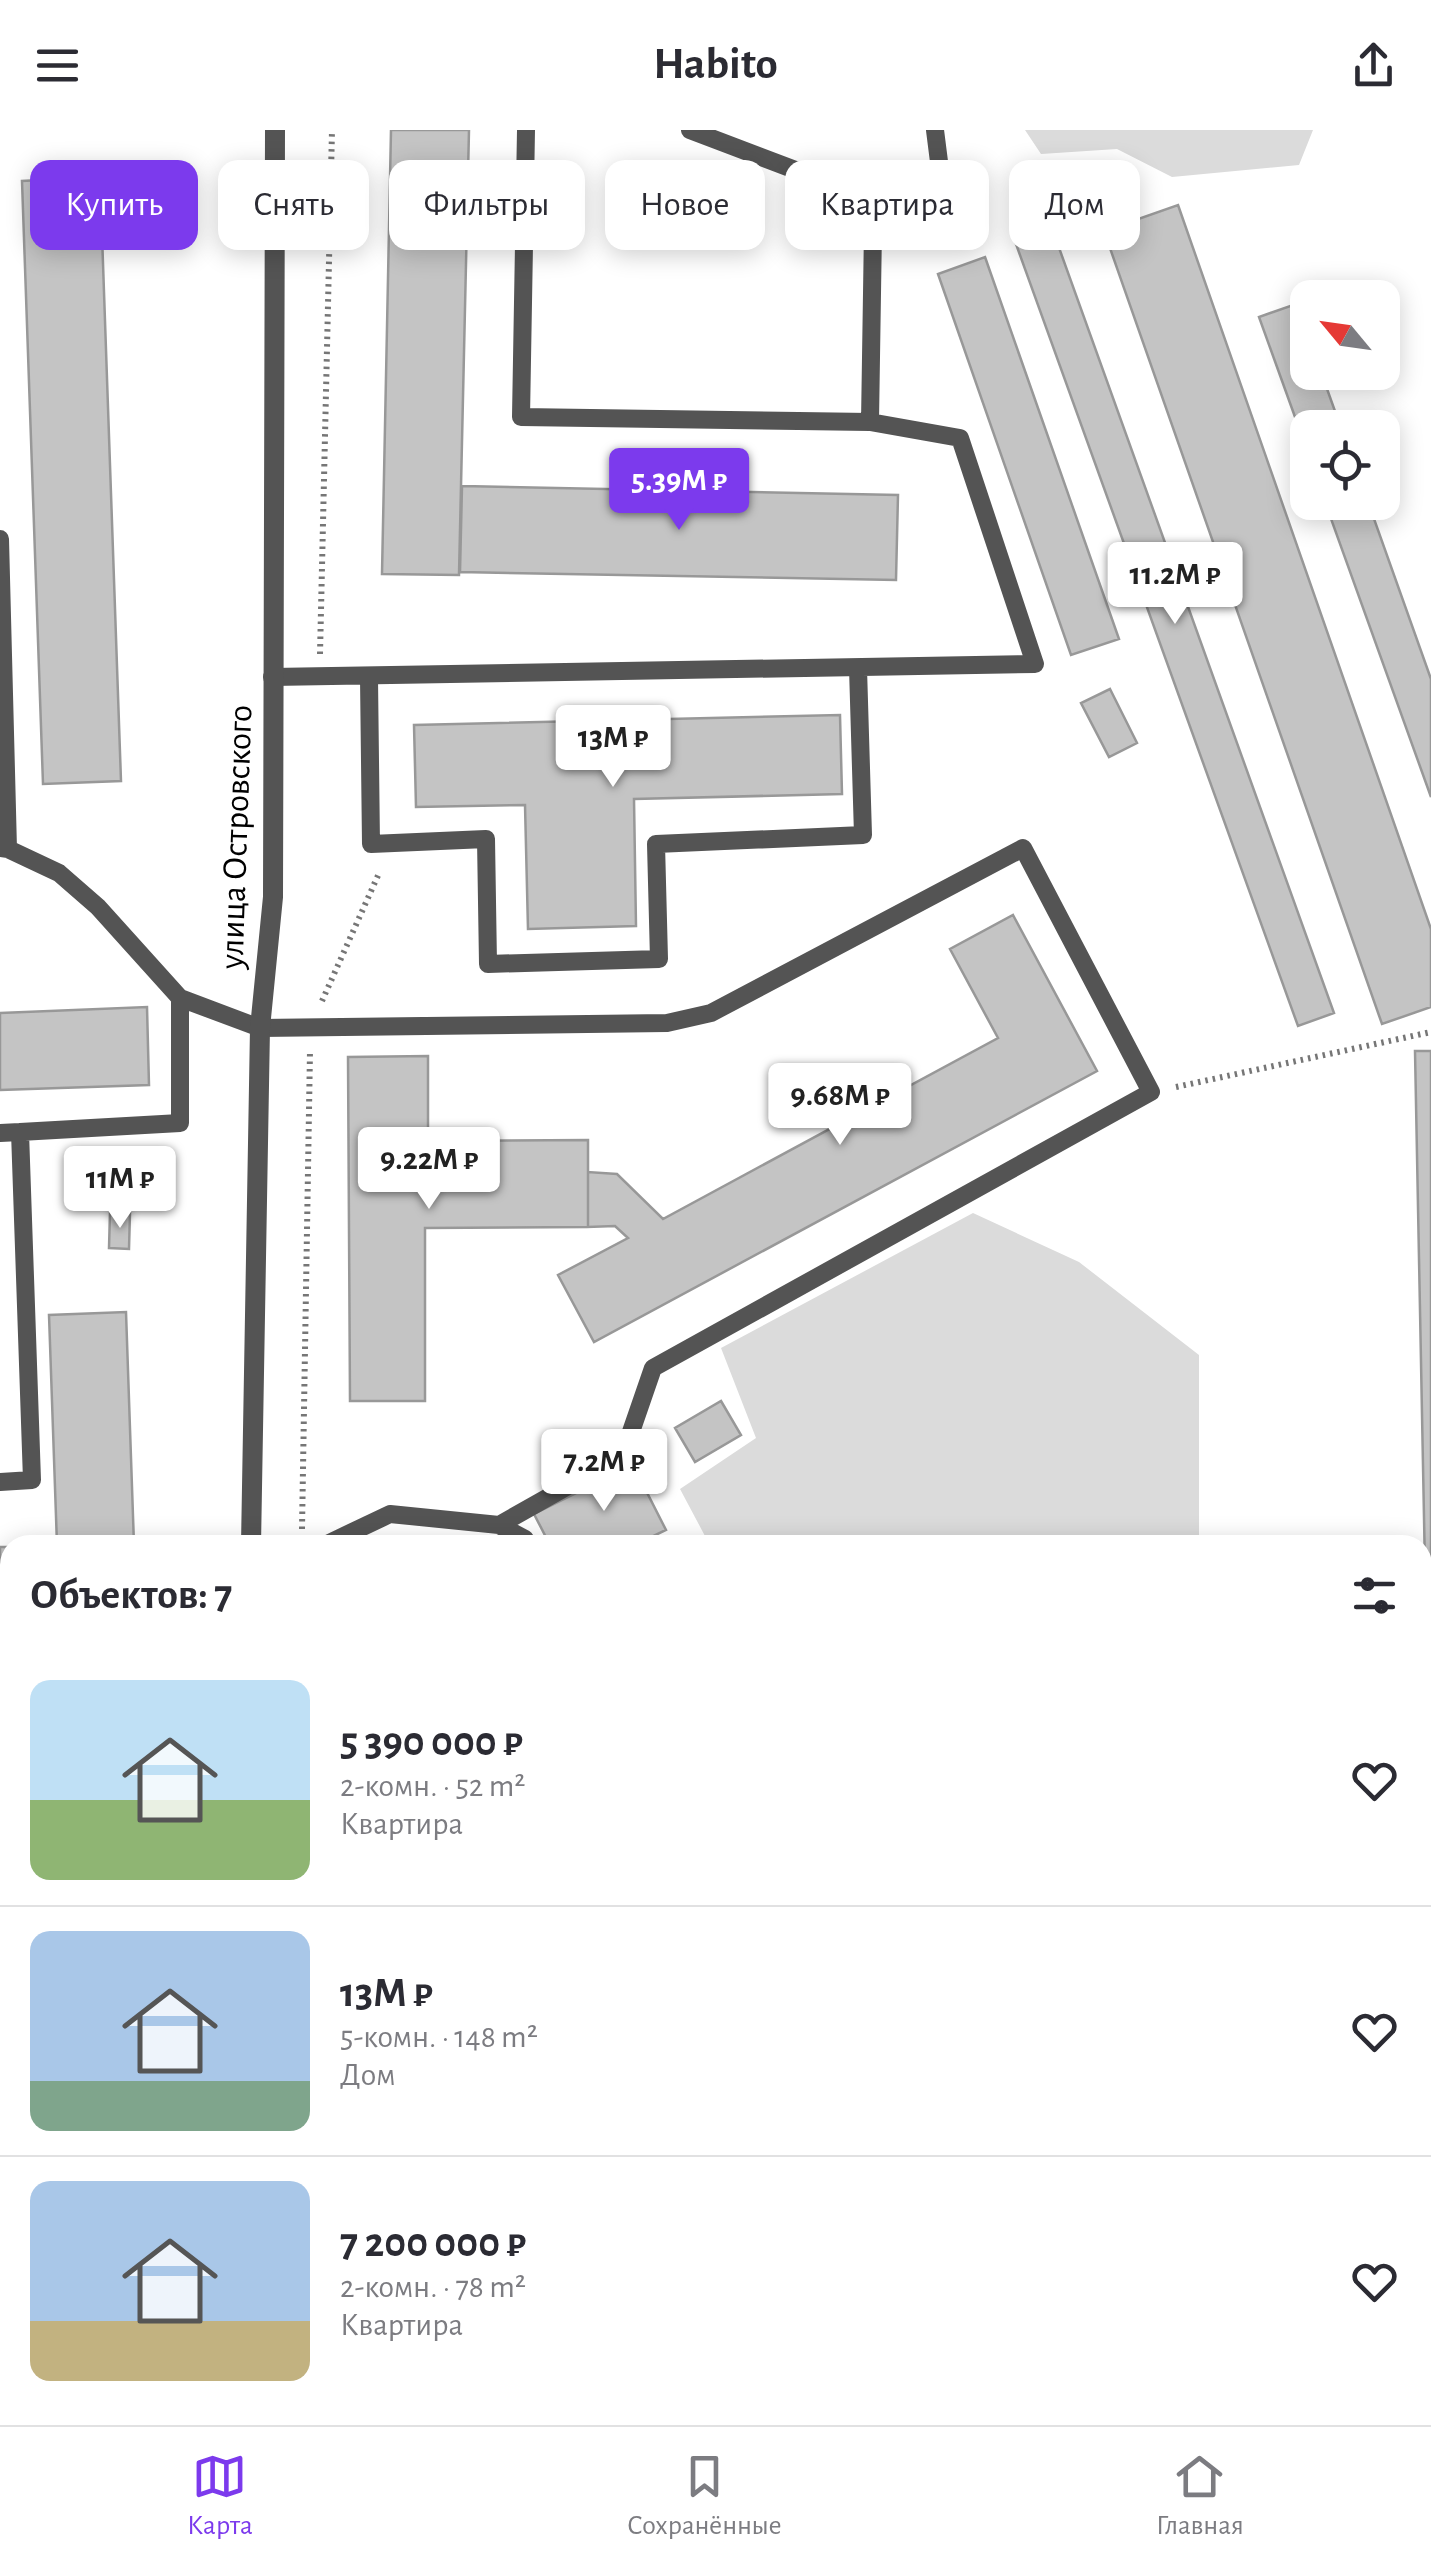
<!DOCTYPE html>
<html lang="ru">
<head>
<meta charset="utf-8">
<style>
	:root { --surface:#fff; --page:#f7f7f7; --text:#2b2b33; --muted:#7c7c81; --line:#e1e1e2; --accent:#7c3aed }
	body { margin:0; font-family:"Alegreya Sans",sans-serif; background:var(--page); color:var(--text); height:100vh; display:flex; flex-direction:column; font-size:38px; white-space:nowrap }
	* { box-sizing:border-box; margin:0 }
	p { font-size:32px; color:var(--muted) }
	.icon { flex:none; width:55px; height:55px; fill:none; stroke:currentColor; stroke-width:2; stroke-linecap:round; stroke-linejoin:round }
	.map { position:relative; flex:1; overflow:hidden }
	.side { position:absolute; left:0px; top:1405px; width:1432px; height:890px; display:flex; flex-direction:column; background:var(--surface); border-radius:30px 30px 0 0; box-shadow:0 5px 25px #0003 }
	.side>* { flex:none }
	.guide { position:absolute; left:30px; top:30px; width:1372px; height:90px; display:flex; gap:20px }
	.needle { width:65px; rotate:299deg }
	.controls { position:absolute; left:1290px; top:150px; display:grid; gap:20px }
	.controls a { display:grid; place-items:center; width:110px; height:110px; border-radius:20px; background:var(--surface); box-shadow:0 5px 25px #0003; font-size:50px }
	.price { position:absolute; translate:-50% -85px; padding:0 22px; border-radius:10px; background:#fff; color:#222; font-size:32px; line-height:65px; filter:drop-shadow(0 2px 5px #0008) }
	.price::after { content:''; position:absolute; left:50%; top:60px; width:30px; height:22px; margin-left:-15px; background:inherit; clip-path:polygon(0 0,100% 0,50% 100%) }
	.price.selected { background:var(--accent); color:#fff }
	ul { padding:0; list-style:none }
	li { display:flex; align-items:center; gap:30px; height:250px; padding:0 30px }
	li+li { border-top:2px solid var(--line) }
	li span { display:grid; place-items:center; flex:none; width:280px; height:200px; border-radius:20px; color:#555 }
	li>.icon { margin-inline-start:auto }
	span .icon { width:120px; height:120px; fill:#fffc; stroke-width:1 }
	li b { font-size:42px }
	h2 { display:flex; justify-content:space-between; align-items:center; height:120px; padding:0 30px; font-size:42px }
	.tag { padding:0 35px; border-radius:20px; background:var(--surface); box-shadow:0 5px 25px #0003; font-size:35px; line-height:90px }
	.tag.selected { background:var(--accent); color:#fff }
	header { display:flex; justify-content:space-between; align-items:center; height:130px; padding:0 30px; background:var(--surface); font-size:45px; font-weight:700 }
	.menu { display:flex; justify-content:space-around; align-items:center; height:140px; border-top:2px solid var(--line); background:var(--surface); font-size:28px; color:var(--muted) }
	.menu a { display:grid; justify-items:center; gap:5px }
	.menu .selected { color:var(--accent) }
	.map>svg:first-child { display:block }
	.green { fill:#dbdbdb }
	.building { fill:#c4c4c4; stroke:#989898; stroke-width:2.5 }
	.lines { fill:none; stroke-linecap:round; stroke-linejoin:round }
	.path { stroke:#767676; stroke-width:6; stroke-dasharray:2.5 5; stroke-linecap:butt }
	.lane { stroke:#545454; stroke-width:18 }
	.street { stroke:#545454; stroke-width:20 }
	.labels { text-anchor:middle; stroke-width:10; stroke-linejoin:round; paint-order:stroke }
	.street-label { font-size:35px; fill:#000; stroke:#fff }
</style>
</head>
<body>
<header><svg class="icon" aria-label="menu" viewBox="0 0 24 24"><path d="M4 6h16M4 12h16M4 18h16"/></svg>Habito<svg class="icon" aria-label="share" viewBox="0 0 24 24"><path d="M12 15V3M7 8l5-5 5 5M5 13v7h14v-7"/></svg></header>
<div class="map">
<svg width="1431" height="2295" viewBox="0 0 1431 2295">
	<rect width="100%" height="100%" fill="#fff"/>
	<path class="green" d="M 1025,0 L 1313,0 L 1299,35 L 1172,47 L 1117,19 L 1041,24 Z
		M 973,1083 L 1079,1132 L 1199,1225 L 1199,1415 L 689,1415 L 705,1406 L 680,1359 L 756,1308 L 721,1218 Z"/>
	<path class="building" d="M 391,0 L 469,0 L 459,445 L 382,444 Z
		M 100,47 L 121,651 L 43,654 L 22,51 Z
		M 1178,75 L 1431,799 L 1431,877 L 1382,894 L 1104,101 Z
		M 1053,101 L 1334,883 L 1298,896 L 1016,114 Z
		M 985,127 L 1119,509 L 1071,525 L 938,144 Z
		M 1296,174 L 1308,204 L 1308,242 L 1321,242 L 1341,298 L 1308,298 L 1308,323 L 1259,187 Z
		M 462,356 L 898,365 L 896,450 L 460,442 Z
		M 1325,372 L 1368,372 L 1431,549 L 1431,667 Z
		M 1110,559 L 1137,613 L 1109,627 L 1081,573 Z
		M 840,585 L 842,664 L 634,669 L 636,796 L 528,799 L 525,675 L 416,677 L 414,595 Z
		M 1013,785 L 1097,941 L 594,1212 L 558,1145 L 628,1108 L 615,1096 L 588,1097 L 588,1042 L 617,1044 L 663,1089 L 998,908 L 950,819 Z
		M 147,877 L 149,955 L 0,960 L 0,883 Z
		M 1415,921 L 1431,921 L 1431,1750 Z
		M 428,926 L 428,1011 L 588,1010 L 588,1097 L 425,1098 L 425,1271 L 350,1271 L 348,927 Z
		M 110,1082 L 130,1083 L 129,1119 L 109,1118 Z
		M 126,1182 L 134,1415 L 57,1415 L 49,1185 Z
		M 721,1271 L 741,1305 L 695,1332 L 675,1298 Z
		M 633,1335 L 666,1400 L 635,1415 L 550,1415 L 534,1384 Z
		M 0,1417 L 10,1417 L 10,1496 L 0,1496 Z
		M 0,1792 L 10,1792 L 10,1855 L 0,1855 Z
		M 0,1893 L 10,1893 L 10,1936 L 0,1936 Z
		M 1422,1978 L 1431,1993 L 1431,2080 L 1422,2065 Z
		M 0,2058 L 10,2058 L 10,2110 L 0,2110 Z
		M 1422,2284 L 1429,2295 L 1306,2295 L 1311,2292 L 1307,2285 Z"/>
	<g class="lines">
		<path class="path" d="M 320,524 L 332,0
			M 322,871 L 380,741
			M 1176,957 L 1431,902
			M 302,1399 L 310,921
			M 286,2295 L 287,2285"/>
		<path class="lane" d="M 690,0 L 856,63 L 873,99 L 870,292
			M 935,0 L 949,111
			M 0,409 L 8,719
			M 272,547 L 1035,534 L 960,308 L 870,292 L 521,287 L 526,0
			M 369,548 L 371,714 L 486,709 L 488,834 L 659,829 L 656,714 L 863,705 L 858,538
			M 0,718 L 8,719 L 59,743 L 98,777 L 180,868 L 260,898 L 667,893 L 711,883 L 1023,718 L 1151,962 L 653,1238 L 623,1325 L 499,1395 L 390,1384 L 325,1415
			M 0,1003 L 20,1002
			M 0,1352 L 32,1350 L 20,1002 L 180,993 L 180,868
			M 499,1395 L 525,1409 L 528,1415
			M 907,2285 L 912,2295
			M 987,2295 L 997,2285"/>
		<path class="street" d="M 251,1415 L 260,898 L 273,767 L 275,0
			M 0,1534 L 10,1534
			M 0,1994 L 10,1994
			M 234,2295 L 234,2285"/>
	</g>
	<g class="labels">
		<g class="street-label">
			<text transform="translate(235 707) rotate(-88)" y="12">улица Островского</text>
		</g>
	</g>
</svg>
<div class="controls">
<a><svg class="needle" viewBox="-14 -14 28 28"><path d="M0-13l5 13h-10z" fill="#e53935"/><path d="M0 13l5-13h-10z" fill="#7c7c81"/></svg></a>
<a><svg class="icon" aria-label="locate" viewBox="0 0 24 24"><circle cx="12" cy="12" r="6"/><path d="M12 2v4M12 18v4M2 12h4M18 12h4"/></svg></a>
</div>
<b class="price selected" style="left:679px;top:403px">5.39M ₽</b>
<b class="price" style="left:1175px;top:497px">11.2M ₽</b>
<b class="price" style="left:613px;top:660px">13M ₽</b>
<b class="price" style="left:840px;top:1018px">9.68M ₽</b>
<b class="price" style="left:429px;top:1082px">9.22M ₽</b>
<b class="price" style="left:120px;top:1101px">11M ₽</b>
<b class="price" style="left:604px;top:1384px">7.2M ₽</b>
<div class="guide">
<a class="tag selected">Купить</a>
<a class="tag">Снять</a>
<a class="tag">Фильтры</a>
<a class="tag">Новое</a>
<a class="tag">Квартира</a>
<a class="tag">Дом</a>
</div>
<section class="side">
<h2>Объектов: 7<svg class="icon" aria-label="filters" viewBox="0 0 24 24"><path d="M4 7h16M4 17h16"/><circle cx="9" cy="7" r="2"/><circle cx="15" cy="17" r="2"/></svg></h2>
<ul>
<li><span style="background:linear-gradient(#bfe0f5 60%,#8fb573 0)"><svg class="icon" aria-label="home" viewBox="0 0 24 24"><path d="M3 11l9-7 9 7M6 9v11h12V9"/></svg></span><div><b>5 390 000 ₽</b><p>2-комн. · 52 m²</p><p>Квартира</p></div><svg class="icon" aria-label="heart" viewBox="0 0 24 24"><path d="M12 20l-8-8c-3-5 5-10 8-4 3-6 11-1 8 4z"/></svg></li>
<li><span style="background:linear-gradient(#a9c7e8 75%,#7fa58c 0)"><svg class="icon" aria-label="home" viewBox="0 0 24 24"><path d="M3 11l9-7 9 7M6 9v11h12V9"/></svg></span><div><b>13M ₽</b><p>5-комн. · 148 m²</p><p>Дом</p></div><svg class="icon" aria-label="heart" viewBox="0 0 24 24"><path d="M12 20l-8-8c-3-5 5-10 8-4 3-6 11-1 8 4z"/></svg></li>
<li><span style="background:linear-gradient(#a9c7e8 70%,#c2b280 0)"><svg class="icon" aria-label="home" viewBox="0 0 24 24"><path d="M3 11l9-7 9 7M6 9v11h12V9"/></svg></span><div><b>7 200 000 ₽</b><p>2-комн. · 78 m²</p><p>Квартира</p></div><svg class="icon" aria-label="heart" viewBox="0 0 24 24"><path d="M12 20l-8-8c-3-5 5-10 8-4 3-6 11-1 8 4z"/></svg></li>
</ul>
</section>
</div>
<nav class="menu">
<a class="selected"><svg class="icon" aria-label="map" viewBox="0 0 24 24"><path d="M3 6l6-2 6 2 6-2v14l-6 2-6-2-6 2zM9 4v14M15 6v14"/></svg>Карта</a>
<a><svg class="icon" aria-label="saved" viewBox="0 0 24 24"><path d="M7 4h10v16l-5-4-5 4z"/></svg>Сохранённые</a>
<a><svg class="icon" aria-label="home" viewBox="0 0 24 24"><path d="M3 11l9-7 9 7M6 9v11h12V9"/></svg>Главная</a>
</nav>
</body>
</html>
